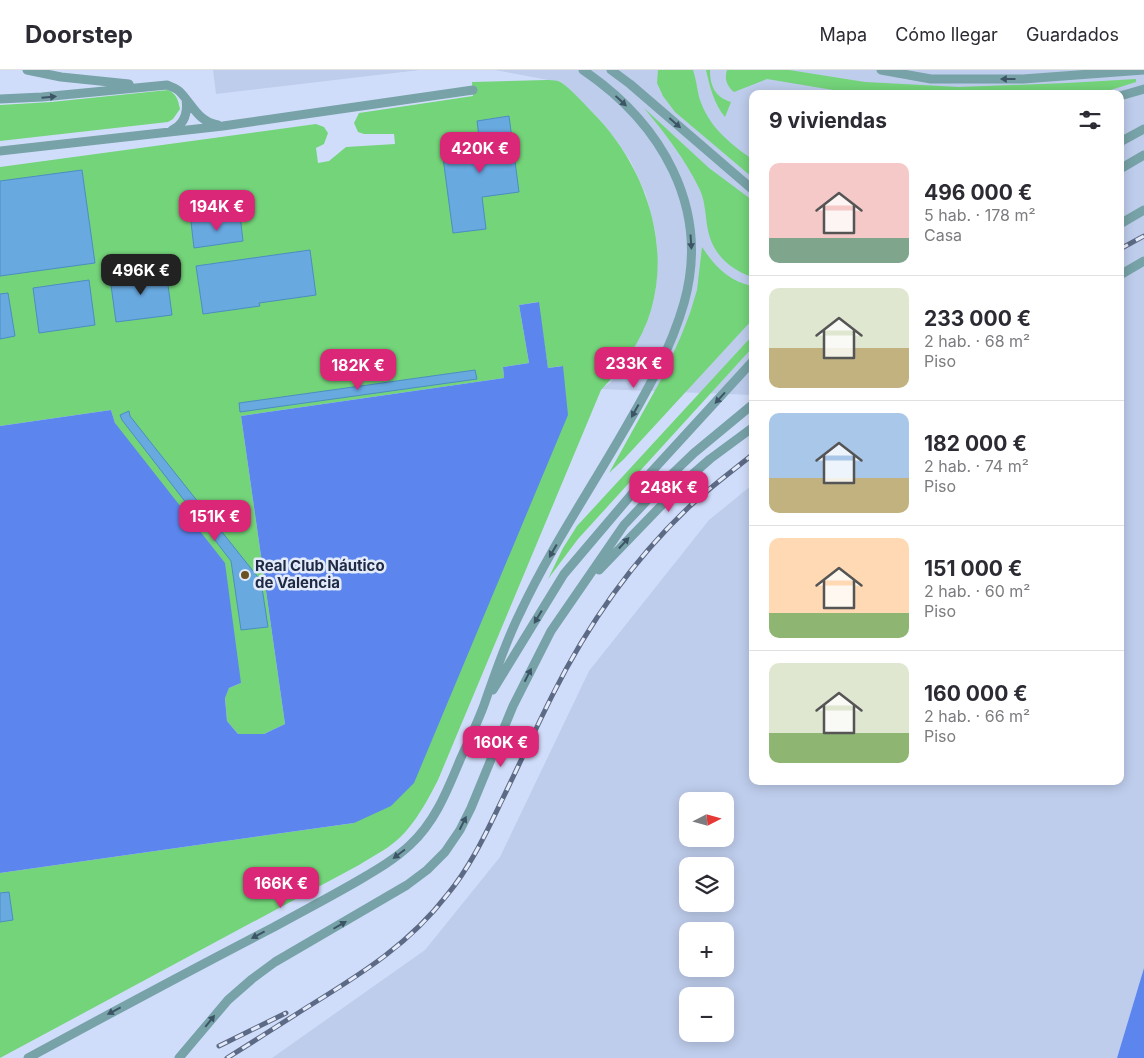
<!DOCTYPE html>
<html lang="es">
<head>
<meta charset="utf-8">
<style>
	:root { --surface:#fff; --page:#f2f2f3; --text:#2b2b33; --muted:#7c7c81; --line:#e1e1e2; --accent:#db2777 }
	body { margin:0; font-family:Inter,sans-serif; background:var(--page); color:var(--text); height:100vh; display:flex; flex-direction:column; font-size:19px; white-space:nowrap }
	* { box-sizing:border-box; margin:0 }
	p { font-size:16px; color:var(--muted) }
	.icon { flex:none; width:28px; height:28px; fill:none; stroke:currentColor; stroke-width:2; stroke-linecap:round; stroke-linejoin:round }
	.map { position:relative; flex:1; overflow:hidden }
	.panel { position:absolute; left:749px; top:20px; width:375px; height:695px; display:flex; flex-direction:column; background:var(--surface); border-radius:10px; box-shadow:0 2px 12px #0003 }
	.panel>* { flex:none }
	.needle { width:32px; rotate:84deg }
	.buttons { position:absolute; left:679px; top:722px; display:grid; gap:10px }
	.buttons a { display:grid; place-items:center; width:55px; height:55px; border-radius:10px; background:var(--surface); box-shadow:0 2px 12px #0003; font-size:25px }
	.price { position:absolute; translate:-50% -42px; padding:0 11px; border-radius:10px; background:var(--accent); color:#fff; font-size:16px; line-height:32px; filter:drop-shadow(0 1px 2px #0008) }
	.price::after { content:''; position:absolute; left:50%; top:30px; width:15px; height:11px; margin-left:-8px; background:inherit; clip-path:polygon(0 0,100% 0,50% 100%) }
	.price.selected { background:#222; color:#fff }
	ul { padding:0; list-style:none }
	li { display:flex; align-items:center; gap:15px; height:125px; padding:0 20px }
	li+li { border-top:1px solid var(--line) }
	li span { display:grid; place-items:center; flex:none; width:140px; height:100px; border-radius:10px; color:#555 }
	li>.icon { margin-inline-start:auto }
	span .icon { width:60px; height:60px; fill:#fffc; stroke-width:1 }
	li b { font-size:21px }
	h2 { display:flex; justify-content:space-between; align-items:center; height:60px; padding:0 20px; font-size:21px }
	header { display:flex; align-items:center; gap:30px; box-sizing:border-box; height:70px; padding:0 25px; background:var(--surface); border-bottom:1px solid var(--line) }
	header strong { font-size:24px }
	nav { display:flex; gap:28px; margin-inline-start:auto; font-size:18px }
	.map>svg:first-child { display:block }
	.built { fill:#becdec; fill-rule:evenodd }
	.green { fill:#74d47a }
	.water { fill:#5c86ed }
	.building { fill:#68a9e0; stroke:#4c8dc2 }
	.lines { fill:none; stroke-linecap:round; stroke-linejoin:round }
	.minor { stroke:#77a2a7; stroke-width:9 }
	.rail-casing { stroke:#5d6a85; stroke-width:5 }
	.rail { stroke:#e3eaf9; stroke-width:3; stroke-dasharray:9; stroke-linecap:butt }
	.oneway { fill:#3d5467 }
	.poi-dot { fill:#695323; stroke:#e3eaf9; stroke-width:2 }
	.labels { text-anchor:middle; stroke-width:5; stroke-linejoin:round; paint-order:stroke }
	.poi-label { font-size:15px; font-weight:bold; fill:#1e2a44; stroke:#e3eaf9; text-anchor:start }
</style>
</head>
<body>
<header>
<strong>Doorstep</strong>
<nav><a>Mapa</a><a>Cómo llegar</a><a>Guardados</a></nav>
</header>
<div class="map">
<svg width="1144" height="988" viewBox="0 0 1144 988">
	<rect width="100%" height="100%" fill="#d0ddfa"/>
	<path class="built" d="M 213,0 L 420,0 L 216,24 Z
		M 495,0 L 1144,0 L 1144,898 L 1117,988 L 272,988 L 425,880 L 500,787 L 589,601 L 709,450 L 752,415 L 752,711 L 1120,711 L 1120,24 L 752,24 L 752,325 L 601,319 L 611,312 L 644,259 L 654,228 L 656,216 L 657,177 L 655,160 L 646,125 L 631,92 L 619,74 L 602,52 L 579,29 L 559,12 ZM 688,731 L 725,731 L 725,769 L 688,769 ZM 688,796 L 725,796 L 725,834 L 688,834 ZM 688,861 L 725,861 L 725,899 L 688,899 ZM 688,926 L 725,926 L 725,964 L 688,964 Z"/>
	<path class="green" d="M 658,0 L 693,0 C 696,9 697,18 699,27 C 708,56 728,72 752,89 L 752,107 L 675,42 L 663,26 L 657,13 Z
		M 706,0 L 710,0 C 710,16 715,27 731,32 L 725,47 C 714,34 710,17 706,0 Z
		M 727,0 L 789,0 L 865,12 L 959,17 L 1067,13 L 1136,9 L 1136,12 L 1098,24 L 857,24 L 767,9 L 734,22 C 727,16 724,9 727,0 Z
		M 546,10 C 550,10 554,10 558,11 C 568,15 588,38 597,47 C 644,97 671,172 651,240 C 642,271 623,297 601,320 L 438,710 C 425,735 411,762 387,778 C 378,784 368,789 359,795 L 0,988 L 0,803 L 354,753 L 562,296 L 548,298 L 538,232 L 519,235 L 529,293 L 503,297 L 504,308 L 241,346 L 285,654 L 264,664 L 238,664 L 227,651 L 225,627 L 229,618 L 241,613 L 115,353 L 111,340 L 0,356 L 0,97 L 316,54 L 324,57 L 328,63 L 324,74 L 316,78 L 318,93 L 329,91 L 346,77 L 395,74 L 394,64 L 364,64 L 358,62 L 354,53 L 359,43 L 473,26 L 472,12 Z
		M 168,20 C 177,24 178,30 180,39 L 173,49 L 168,52 L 0,71 L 0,35 L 51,32 Z
		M 644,38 L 709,98 L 752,130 L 752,207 C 727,198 711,182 707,155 C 705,142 705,130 699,118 C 685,89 664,62 644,38 Z
		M 702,177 C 715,197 729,211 752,216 L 752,250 L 624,389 L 609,403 L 663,306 L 681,266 L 690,243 L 697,220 Z
		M 752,266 L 752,278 L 578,469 L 548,509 L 563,478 L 577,456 Z"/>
	<path class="water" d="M 539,232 L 548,298 L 563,296 L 568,345 L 414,713 L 391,736 L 354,753 L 0,803 L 0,356 L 111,340 L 115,353 L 225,493 L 241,613 L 229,618 L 225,628 L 227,651 L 238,664 L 264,664 L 285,654 L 241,346 L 504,308 L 503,297 L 529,293 L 519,235 Z
		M 1144,898 L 1144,988 L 1117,988 Z"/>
	<path class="building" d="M 509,46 L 519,122 L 482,127 L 486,159 L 453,163 L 442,80 L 480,75 L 477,51 Z
		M 82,100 L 95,193 L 0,206 L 0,111 Z
		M 240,145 L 243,171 L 194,178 L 191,152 Z
		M 310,180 L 316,225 L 259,233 L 260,236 L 203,244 L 196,196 Z
		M 166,200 L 172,245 L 116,252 L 110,208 Z
		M 89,210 L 95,255 L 39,263 L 33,218 Z
		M 8,223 L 15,266 L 0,269 L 0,224 Z
		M 475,300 L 477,309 L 240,342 L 239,333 Z
		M 129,341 L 130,346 L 152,374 L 261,511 L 268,557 L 241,560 L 231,491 L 122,350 L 120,345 Z
		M 9,822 L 13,850 L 0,852 L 0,823 Z"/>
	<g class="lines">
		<path class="minor" d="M 27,0 L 61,7 L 129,14
			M 611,0 L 630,14 L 752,119
			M 881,0 L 931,9 L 1023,9 L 1144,0
			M 1120,26 L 1144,19
			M 0,29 L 42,27 L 167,15 C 172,17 178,19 181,23 C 193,36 199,52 218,55
			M 172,60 C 185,54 188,43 186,29
			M 1120,72 L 1144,59
			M 0,81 L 223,56 L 473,20
			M 1120,99 L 1144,85
			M 1120,154 L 1144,140
			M 1120,205 L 1144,191
			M 599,500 L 686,410 L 710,389 L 752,358
			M 493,620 L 564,504 L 643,411 L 752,292
			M 28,988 C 109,944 191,900 274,857 C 303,841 332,826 361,809 C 378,799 395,789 410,775 C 435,752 447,721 460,690 C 468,672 477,654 484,635 C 495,604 505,573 520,543 C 549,481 588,423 622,364 C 646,323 671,279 684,233 C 711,137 661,53 583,0
			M 179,988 L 228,930 L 252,909 L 275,892 L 407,815 L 427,800 L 445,782 L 460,760 L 471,738 L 513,636 L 551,561 L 624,455 L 670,406 L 694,383 L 752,335"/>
		<g class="rail-casing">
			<path id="rail" d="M 1120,179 L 1144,166
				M 219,976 L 286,943
				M 227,988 C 256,970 285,951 314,933 C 364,902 410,873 447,825 C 471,796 486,763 502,730 C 519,695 535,660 552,626 C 587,556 632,491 689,437 C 709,418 731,402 752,385"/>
		</g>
		<use href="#rail" class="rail"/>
	</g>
	<defs><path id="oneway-solid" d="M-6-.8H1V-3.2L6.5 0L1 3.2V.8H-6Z" transform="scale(1.25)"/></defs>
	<g class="oneway">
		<use href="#oneway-solid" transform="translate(1008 9) rotate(180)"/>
		<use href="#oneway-solid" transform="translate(49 27) rotate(-5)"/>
		<use href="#oneway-solid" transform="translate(621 31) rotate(43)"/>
		<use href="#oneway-solid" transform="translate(675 53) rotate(41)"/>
		<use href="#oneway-solid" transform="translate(691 172) rotate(86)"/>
		<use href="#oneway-solid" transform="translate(720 328) rotate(132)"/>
		<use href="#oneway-solid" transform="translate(635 341) rotate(119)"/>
		<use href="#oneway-solid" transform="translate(624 473) rotate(-47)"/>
		<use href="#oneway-solid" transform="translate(553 481) rotate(120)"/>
		<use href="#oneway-solid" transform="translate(538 547) rotate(121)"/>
		<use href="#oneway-solid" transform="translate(528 605) rotate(-63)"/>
		<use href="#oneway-solid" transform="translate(463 753) rotate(-63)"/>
		<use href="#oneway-solid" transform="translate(399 784) rotate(143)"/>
		<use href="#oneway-solid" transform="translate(340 855) rotate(-30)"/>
		<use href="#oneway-solid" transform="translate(258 865) rotate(152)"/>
		<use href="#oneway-solid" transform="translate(114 941) rotate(152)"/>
		<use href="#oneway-solid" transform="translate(210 951) rotate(-51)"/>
	</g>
	<circle class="poi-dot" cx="245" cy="505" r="5"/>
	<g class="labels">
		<g class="poi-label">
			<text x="255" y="501">Real Club Náutico<tspan x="255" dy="17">de Valencia</tspan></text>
		</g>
	</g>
</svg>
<div class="buttons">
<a><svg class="needle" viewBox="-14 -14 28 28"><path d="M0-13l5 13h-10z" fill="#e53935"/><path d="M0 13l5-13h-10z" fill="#7c7c81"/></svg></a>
<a><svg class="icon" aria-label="layers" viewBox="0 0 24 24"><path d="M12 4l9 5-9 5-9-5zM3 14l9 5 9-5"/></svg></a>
<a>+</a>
<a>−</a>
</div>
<b class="price" style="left:480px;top:104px">420K €</b>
<b class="price" style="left:217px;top:162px">194K €</b>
<b class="price selected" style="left:141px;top:226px">496K €</b>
<b class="price" style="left:634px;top:319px">233K €</b>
<b class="price" style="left:358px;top:321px">182K €</b>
<b class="price" style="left:669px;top:443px">248K €</b>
<b class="price" style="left:215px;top:472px">151K €</b>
<b class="price" style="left:501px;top:698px">160K €</b>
<b class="price" style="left:281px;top:839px">166K €</b>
<section class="panel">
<h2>9 viviendas<svg class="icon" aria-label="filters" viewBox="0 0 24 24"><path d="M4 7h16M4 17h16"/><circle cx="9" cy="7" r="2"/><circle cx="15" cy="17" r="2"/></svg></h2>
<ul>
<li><span style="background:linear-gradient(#f6c9c9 75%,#7fa58c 0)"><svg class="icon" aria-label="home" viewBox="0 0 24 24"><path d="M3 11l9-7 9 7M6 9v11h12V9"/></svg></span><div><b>496 000 €</b><p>5 hab. · 178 m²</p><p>Casa</p></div></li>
<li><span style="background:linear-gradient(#dfe7d0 60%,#c2b280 0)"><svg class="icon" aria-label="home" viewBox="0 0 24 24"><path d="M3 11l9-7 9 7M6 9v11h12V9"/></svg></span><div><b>233 000 €</b><p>2 hab. · 68 m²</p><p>Piso</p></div></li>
<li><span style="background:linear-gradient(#a9c7e8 65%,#c2b280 0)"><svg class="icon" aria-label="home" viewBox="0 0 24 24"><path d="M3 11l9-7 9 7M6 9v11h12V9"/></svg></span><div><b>182 000 €</b><p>2 hab. · 74 m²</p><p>Piso</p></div></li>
<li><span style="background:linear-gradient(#ffd9b3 75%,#8fb573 0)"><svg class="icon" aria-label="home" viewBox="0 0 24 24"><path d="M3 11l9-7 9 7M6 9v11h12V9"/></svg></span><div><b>151 000 €</b><p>2 hab. · 60 m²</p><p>Piso</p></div></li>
<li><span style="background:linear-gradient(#dfe7d0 70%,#8fb573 0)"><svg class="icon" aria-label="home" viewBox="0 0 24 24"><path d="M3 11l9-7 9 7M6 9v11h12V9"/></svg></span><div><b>160 000 €</b><p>2 hab. · 66 m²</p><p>Piso</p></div></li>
</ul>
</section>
</div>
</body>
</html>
